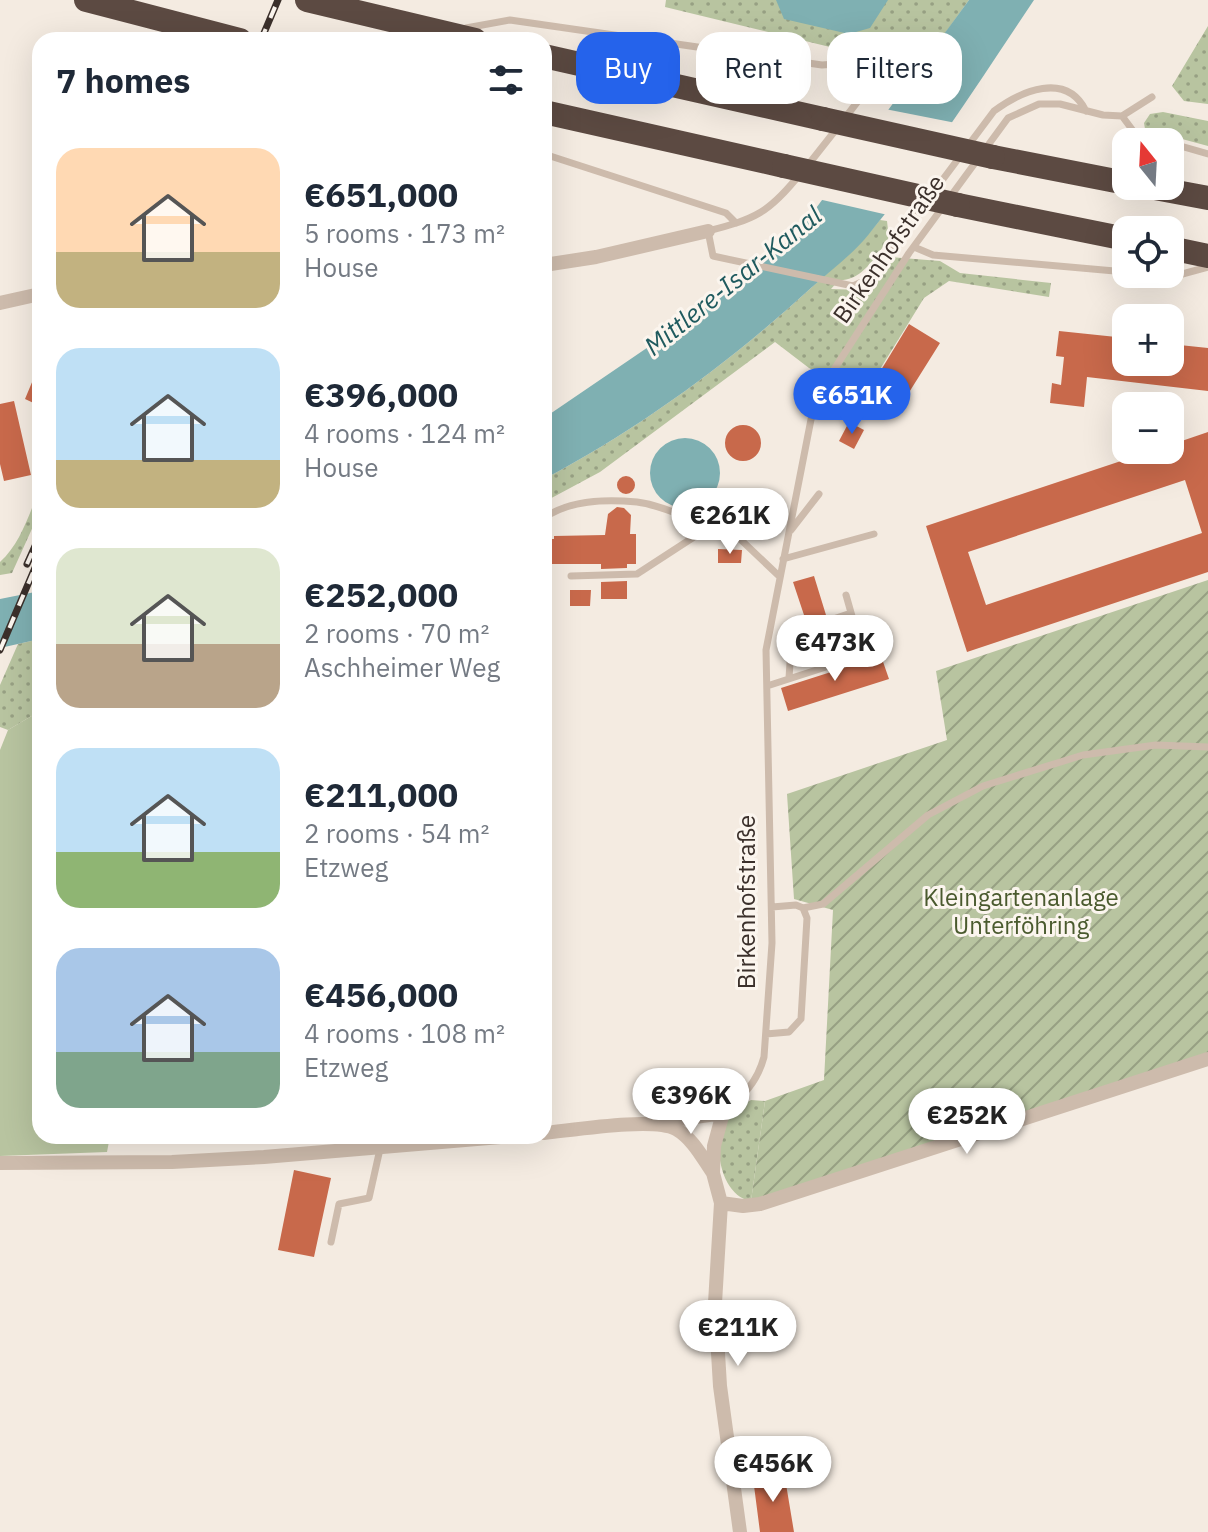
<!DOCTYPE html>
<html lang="en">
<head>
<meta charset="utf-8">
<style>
	:root { --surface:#fff; --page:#f6f6f7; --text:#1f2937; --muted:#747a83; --accent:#2563eb }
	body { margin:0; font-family:"IBM Plex Sans",sans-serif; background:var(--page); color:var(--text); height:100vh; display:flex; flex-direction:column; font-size:30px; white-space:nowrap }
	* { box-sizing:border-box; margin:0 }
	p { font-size:26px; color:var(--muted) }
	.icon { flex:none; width:44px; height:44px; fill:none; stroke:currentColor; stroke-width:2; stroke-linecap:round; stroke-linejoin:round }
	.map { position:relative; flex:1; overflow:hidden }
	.drawer { position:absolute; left:32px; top:32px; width:520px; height:1112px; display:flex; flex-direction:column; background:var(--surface); border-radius:24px; box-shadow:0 8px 32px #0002 }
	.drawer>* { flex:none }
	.guide { position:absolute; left:576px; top:32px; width:512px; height:72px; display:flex; gap:16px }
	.needle { width:52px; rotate:342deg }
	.fabs { position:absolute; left:1112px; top:128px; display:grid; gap:16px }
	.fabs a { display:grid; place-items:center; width:72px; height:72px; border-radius:16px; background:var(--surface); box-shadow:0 8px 32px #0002; font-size:40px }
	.price { position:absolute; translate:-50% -68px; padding:0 18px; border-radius:28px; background:#fff; color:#222; font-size:26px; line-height:52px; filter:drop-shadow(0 2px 4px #0008) }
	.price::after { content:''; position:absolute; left:50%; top:48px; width:24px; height:18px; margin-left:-12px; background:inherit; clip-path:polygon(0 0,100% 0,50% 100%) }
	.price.on { background:var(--accent); color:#fff }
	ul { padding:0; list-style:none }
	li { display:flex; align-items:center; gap:24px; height:200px; padding:0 24px }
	li span { display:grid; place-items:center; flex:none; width:224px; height:160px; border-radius:24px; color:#555 }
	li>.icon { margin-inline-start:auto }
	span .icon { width:96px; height:96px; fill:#fffc; stroke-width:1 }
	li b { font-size:34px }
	h2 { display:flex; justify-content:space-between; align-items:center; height:96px; padding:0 24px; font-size:34px }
	.pill { padding:0 28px; border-radius:24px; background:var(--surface); box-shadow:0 8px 32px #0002; font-size:28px; line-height:72px }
	.pill.on { background:var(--accent); color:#fff }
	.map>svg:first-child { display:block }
	.grass { fill:url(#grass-dots) }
	.park { fill:#b8c4a0 }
	.garden { fill:url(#garden-furrows) }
	.water { fill:#7fb0b2 }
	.pier { fill:#f4ebe1 }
	.building { fill:#c8694b; fill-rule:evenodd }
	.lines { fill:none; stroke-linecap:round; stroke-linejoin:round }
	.lane { stroke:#cdbbac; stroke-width:7 }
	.street { stroke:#cdbbac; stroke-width:14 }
	.highway { stroke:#5c4a42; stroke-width:24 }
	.rail-casing { stroke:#3b302b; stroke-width:7 }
	.rail { stroke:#fbf5ee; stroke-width:4; stroke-dasharray:12; stroke-linecap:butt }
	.highway-bridge { stroke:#5c4a42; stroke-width:24 }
	.labels { text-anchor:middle; stroke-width:6; stroke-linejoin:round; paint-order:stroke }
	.street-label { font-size:24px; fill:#3b302b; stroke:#fbf5ee }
	.park-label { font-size:24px; fill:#4a5a2e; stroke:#fbf5ee }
	.water-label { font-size:26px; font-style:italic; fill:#1f5a5e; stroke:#fbf5ee }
</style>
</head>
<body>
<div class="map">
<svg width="1208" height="1532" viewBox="0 0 1208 1532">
	<defs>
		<pattern id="grass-dots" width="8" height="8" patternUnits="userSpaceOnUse" patternTransform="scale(2)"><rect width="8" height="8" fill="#b8c4a0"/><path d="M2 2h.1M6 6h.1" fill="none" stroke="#97a083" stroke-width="1.8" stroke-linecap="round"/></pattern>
		<pattern id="garden-furrows" width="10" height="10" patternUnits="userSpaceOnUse" patternTransform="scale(2)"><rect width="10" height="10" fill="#b8c4a0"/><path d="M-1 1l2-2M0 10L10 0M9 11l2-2" fill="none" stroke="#97a083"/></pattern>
	</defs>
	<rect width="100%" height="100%" fill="#f4ebe1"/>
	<path class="grass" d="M 666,0 L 969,0 L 907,86 L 886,80 L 896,63 L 665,7 Z
		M 1208,26 L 1208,104 L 1184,101 L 1172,86 Z
		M 1163,112 L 1208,121 L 1208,146 L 1145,129 L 1144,123 L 1150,114 Z
		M 880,220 L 887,221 L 889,239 C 875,256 863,281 839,280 L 831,289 L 861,290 L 890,257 L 940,261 L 960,273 L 1051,283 L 1049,297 L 949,281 L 924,298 L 864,395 L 809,368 L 775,342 L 600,472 L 544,502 L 544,479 C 641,428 730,362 811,288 C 835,266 860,246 880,220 Z
		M 40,488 L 40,511 L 12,573 L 0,575 L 0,562 C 21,543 29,514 40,488 Z
		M 40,639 L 40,711 L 8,730 L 0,727 L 0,685 L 18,644 Z
		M 751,1100 L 765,1101 L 751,1201 C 721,1196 711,1144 726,1121 C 732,1111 742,1106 751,1100 Z"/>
	<path class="park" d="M 40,711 L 40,1136 L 110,1136 L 107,1152 L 0,1156 L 0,750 L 8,730 Z"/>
	<path class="garden" d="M 1208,580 L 1208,1053 L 751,1201 L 765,1101 L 824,1080 L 833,910 L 794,899 L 787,794 L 947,740 L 936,671 Z"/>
	<path class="water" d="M 776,0 L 888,0 L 870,28 L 849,34 L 784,19 Z
		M 969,0 L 1034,0 C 981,79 929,161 869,234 C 853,254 830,271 811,288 C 730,362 641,428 544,479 L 544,418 L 707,307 L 784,245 L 811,215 Z
		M650 473a35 35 0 1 1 70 0a35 35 0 1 1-70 0Z
		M 40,591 L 40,639 L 0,648 L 0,599 Z"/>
	<path class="pier" d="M 885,109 L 956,123 L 888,215 L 818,199 Z"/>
	<path class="building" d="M 909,324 L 940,343 L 908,394 L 878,375 Z
		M 1059,331 L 1126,338 L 1126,362 L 1170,362 L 1170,344 L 1208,348 L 1208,391 L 1087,377 L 1084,407 L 1050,403 L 1052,383 L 1061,385 L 1064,357 L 1056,356 Z
		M 40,363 L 40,406 L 25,399 Z
		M 14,401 L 31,475 L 4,481 L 0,464 L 0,404 Z
		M 849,422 L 864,430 L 854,449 L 839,441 Z
		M725 443a18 18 0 1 1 36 0a18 18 0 1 1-36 0Z
		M 1208,432 L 1208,572 L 967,652 L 926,526 L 1154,450 L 1170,450 L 1170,445 ZM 1185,480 L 1202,533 L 986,605 L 968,552 Z
		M617 485a9 9 0 1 1 18 0a9 9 0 1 1-18 0Z
		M 617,507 L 624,508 L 631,515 L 630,534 L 636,534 L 636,564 L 627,564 L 627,568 L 601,569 L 601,564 L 544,564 L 544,539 L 554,539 L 554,536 L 605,535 L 608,514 Z
		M 718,549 L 742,550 L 741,563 L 718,563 Z
		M 814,576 L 826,615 L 806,621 L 793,582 Z
		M 627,581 L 627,599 L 601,599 L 601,582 Z
		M 570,590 L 591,590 L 590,606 L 570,606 Z
		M 881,656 L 889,679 L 788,711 L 781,688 Z
		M 294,1170 L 331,1178 L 314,1257 L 278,1250 Z
		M 784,1472 L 794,1532 L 760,1532 L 753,1478 Z"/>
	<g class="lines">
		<path class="lane" d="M 466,28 L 510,20 L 822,65 L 849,63 L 881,71 L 845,118
			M 1122,116 L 1134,132 L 1167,142
			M 1170,143 L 1208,154
			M 544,154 L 726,213 L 736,223
			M 808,165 L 838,127
			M 800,174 C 769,213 755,219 708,231 L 713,256 L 853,286 L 866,280 L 884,258 L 994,111 C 1021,91 1066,71 1086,111
			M 914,247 L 933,255 L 1126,272
			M 1154,274 L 1175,276 L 1208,267
			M 544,518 C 569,500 607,499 637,502 C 661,505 687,518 710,526
			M 791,530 L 819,494
			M 783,559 L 874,534
			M 571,576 L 637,574 L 720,520 L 779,576
			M 789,678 L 792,633 L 851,613
			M 767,686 L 863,655 L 846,595
			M 803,908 L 823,904 L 928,815 L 983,786 L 1083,755 L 1156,745 L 1208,747
			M 766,1034 L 789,1032 L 801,1019 L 807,918 L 803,908 L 796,905 L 772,907
			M 723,1113 C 743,1096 757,1083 764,1057 L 772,943 L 766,650 L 815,399 L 909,253 L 1008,118 L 1039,104 L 1060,104 L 1103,115 L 1122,116 L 1152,97
			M 331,1242 L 339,1204 L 369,1198 L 380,1149"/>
		<path class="street" d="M 544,265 L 596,257 L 708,231
			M 0,303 L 40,294
			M 653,1123 L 723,1113 L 714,1146 L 713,1173 L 721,1203 L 715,1303 L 720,1386 L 740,1532
			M 544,1133 C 574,1130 653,1117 676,1129 C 693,1139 702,1157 713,1173
			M 0,1163 L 172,1162 L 264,1157 L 512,1136
			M 721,1203 L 743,1206 L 760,1204 L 1208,1059"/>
		<path class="highway" d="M 86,0 L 240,40
			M 307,0 L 475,40
			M 544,56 L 823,119
			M 544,112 L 784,166
			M 993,157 L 1126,183
			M 1144,186 L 1208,198
			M 958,205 L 1126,239
			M 1170,248 L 1208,256"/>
		<g class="rail-casing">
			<path id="rail" d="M 261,40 L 278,0
				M 27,564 L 40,535
				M 0,650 L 40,556"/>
		</g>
		<use href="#rail" class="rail"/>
		<path class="highway-bridge" d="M 823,119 L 993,157
			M 784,166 L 958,205"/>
	</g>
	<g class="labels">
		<g class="street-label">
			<text transform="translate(889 249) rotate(-55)" y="8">Birkenhofstraße</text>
			<text transform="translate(747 902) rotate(-90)" y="8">Birkenhofstraße</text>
		</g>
		<g class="park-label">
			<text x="1021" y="906">Kleingartenanlage<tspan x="1021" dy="28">Unterföhring</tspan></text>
		</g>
		<g class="water-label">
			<text transform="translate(733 281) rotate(-39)" y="9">Mittlere-Isar-Kanal</text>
		</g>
	</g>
</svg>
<div class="fabs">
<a><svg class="needle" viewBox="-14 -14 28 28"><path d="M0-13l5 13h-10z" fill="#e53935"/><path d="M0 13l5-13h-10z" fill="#747a83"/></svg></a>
<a><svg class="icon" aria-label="locate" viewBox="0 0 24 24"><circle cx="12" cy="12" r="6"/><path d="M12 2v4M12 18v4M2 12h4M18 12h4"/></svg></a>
<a>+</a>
<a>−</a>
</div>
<b class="price on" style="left:852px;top:436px">€651K</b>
<b class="price" style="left:730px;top:556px">€261K</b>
<b class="price" style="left:835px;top:683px">€473K</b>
<b class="price" style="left:691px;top:1136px">€396K</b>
<b class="price" style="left:967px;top:1156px">€252K</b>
<b class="price" style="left:738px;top:1368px">€211K</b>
<b class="price" style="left:773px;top:1504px">€456K</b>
<div class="guide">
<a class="pill on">Buy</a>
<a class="pill">Rent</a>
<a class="pill">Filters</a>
</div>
<section class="drawer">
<h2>7 homes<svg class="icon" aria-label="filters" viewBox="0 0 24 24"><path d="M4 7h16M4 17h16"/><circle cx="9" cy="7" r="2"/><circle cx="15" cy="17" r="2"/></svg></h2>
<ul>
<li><span style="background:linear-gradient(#ffd9b3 65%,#c2b280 0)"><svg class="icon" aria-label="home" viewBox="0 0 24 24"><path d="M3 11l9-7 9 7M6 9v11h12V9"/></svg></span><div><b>€651,000</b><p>5 rooms · 173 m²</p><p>House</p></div></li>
<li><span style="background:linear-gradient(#bfe0f5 70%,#c2b280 0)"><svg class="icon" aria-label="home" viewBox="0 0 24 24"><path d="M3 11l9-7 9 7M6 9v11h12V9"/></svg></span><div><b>€396,000</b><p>4 rooms · 124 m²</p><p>House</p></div></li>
<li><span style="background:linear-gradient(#dfe7d0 60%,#b9a48a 0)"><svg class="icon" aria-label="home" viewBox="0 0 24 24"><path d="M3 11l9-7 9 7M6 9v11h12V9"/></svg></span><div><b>€252,000</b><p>2 rooms · 70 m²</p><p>Aschheimer Weg</p></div></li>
<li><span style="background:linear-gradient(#bfe0f5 65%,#8fb573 0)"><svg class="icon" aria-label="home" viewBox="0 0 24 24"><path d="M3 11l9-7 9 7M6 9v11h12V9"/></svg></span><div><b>€211,000</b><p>2 rooms · 54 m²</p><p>Etzweg</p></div></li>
<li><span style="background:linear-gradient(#a9c7e8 65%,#7fa58c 0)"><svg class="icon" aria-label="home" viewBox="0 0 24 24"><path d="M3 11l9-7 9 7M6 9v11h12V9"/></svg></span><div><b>€456,000</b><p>4 rooms · 108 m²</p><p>Etzweg</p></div></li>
</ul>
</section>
</div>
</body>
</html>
